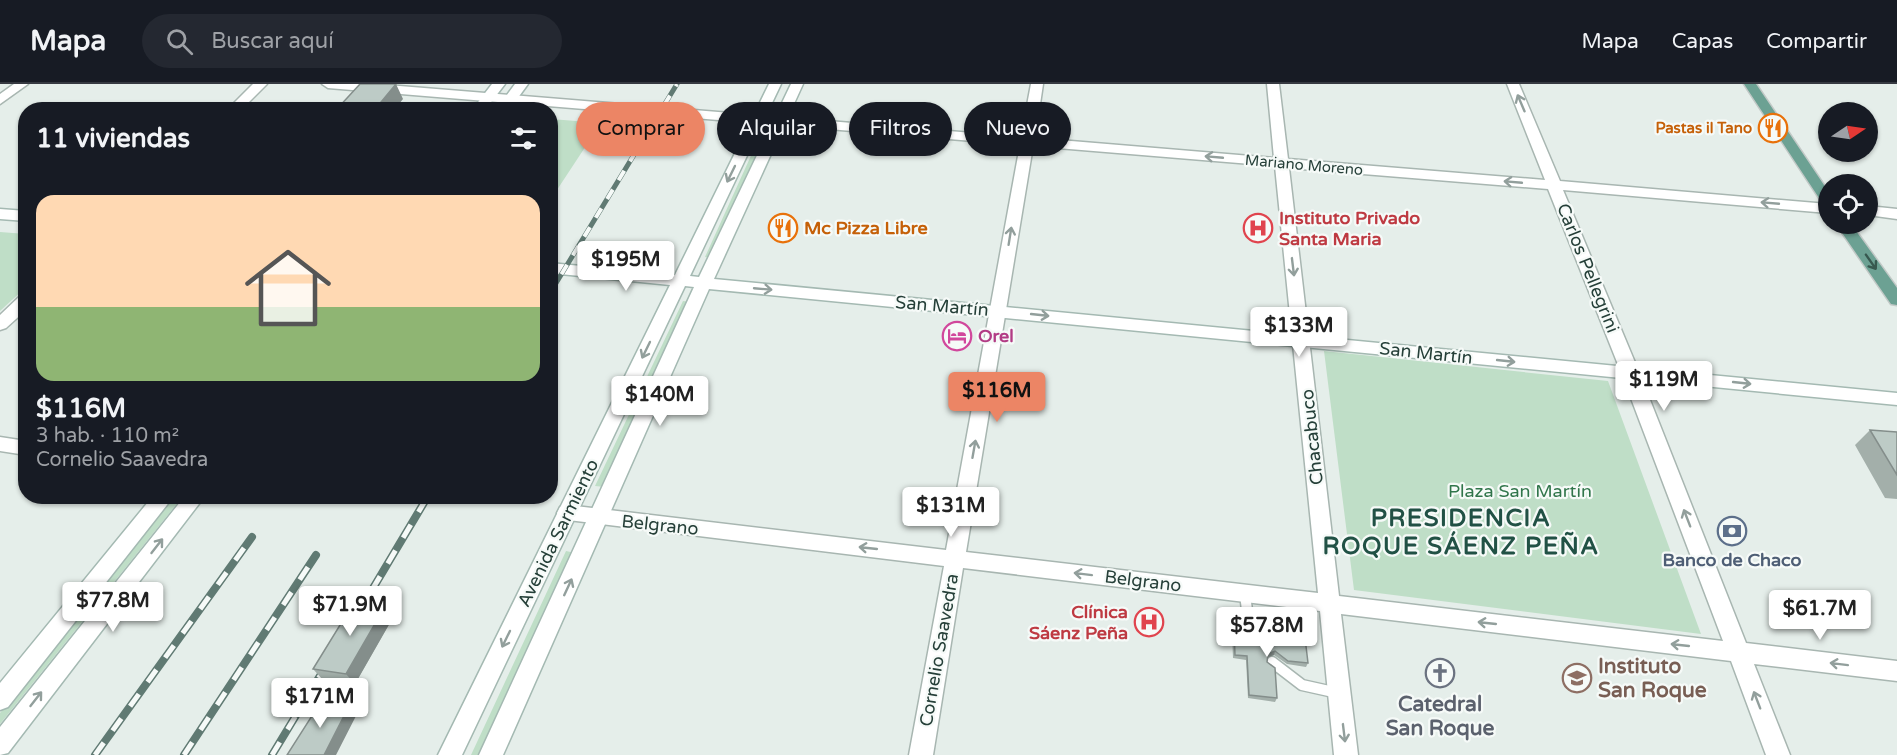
<!DOCTYPE html>
<html lang="es">
<head>
<meta charset="utf-8">
<style>
	:root { --surface:#171b24; --page:#242831; --text:#f1f3f6; --muted:#9ea1a6; --line:#363941; --accent:#ec8565 }
	body { margin:0; font-family:"Varela Round",sans-serif; background:var(--page); color:var(--text); height:100vh; display:flex; flex-direction:column; font-size:22px; white-space:nowrap }
	* { box-sizing:border-box; margin:0 }
	p { font-size:20px; color:var(--muted) }
	.icon { flex:none; width:33px; height:33px; fill:none; stroke:currentColor; stroke-width:2; stroke-linecap:round; stroke-linejoin:round }
	.map { position:relative; flex:1; overflow:hidden }
	.sheet { position:absolute; left:18px; top:18px; width:540px; height:402px; display:flex; flex-direction:column; background:var(--surface); border-radius:24px; box-shadow:0 2px 4px #0004 }
	.sheet>* { flex:none }
	.top-card { position:absolute; left:576px; top:18px; width:570px; height:54px; display:flex; gap:12px }
	.needle { width:39px; rotate:77deg }
	.controls { position:absolute; left:1818px; top:18px; display:grid; gap:12px }
	.controls a { display:grid; place-items:center; width:60px; height:60px; border-radius:50%; background:var(--surface); box-shadow:0 2px 4px #0004; font-size:30px }
	.price { position:absolute; translate:-50% -51px; padding:0 14px; border-radius:6px; background:#fff; color:#222; font-size:20px; line-height:39px; filter:drop-shadow(0 2px 3px #0008) }
	.price::after { content:''; position:absolute; left:50%; top:36px; width:18px; height:14px; margin-left:-9px; background:inherit; clip-path:polygon(0 0,100% 0,50% 100%) }
	.price.selected { background:var(--accent); color:#111 }
	ul { padding:0; list-style:none }
	li { display:grid; align-content:center; gap:12px; height:318px; padding:0 18px }
	li+li { border-top:2px solid var(--line) }
	li span { display:grid; place-items:center; height:186px; border-radius:18px; color:#555 }
	li>.icon { margin-inline-start:auto }
	span .icon { width:108px; height:108px; fill:#fffc; stroke-width:1 }
	li b { font-size:26px }
	h2 { display:flex; justify-content:space-between; align-items:center; height:72px; padding:0 18px; font-size:26px }
	.tag { padding:0 21px; border-radius:27px; background:var(--surface); box-shadow:0 2px 4px #0004; font-size:21px; line-height:54px }
	.tag.selected { background:var(--accent); color:#111 }
	header { display:flex; align-items:center; gap:36px; box-sizing:border-box; height:84px; padding:0 30px; background:var(--surface); border-bottom:2px solid var(--line) }
	header strong { font-size:28px }
	nav { display:flex; gap:33px; margin-inline-start:auto; font-size:21px }
	.search { width:420px; height:54px; background:var(--page); display:flex; align-items:center; gap:15px; box-sizing:border-box; padding:0 21px; border-radius:33px; color:var(--muted); font-size:22px }
	.map>svg:first-child { display:block }
	.green { fill:#bfdec7 }
	.lines { fill:none; stroke-linecap:round; stroke-linejoin:round }
	.service-casing { stroke:#a8b6b1; stroke-width:13 }
	.minor-casing { stroke:#a8b6b1; stroke-width:3 }
	.tertiary-casing { stroke:#a8b6b1; stroke-width:3 }
	.secondary-casing { stroke:#a4b9b2; stroke-width:3 }
	.primary-casing { stroke:#c2c9c7; stroke-width:3 }
	.service { stroke:#fff; stroke-width:10 }
	.minor { fill:#fff; fill-rule:evenodd }
	.tertiary { fill:#fff; fill-rule:evenodd }
	.secondary { fill:#fff; fill-rule:evenodd }
	.primary { fill:#6ca193; fill-rule:evenodd }
	.rail-far1-casing { stroke:#607a73; stroke-width:5 }
	.rail-casing { stroke:#607a73; stroke-width:8 }
	.rail-far1 { stroke:#f6faf8; stroke-width:4; stroke-dasharray:11; stroke-linecap:butt }
	.rail { stroke:#f6faf8; stroke-width:5; stroke-dasharray:15; stroke-linecap:butt }
	.wall { fill:#a3afaa }
	.shaded-wall { fill:#848e8b }
	.building { fill:#bdcbc6; stroke:#848e8b; stroke-width:1.5 }
	.oneway { stroke:#929f9c }
	.oneway2 { stroke:#37584f }
	.labels { text-anchor:middle; stroke-width:4.5; stroke-linejoin:round; paint-order:stroke }
	.far-food-label { font-size:15px; font-weight:bold; fill:#c56008; stroke:#f6faf8; text-anchor:end }
	.far-street-label { font-size:15px; fill:#253f38; stroke:#f6faf8 }
	.health-label { font-size:18px; font-weight:bold; fill:#be3a42; stroke:#f6faf8; text-anchor:start }
	.food-label { font-size:18px; font-weight:bold; fill:#c56008; stroke:#f6faf8; text-anchor:start }
	.street-label { font-size:18px; fill:#253f38; stroke:#f6faf8 }
	.hotel-label { font-size:18px; font-weight:bold; fill:#b23c85; stroke:#f6faf8; text-anchor:start }
	.park-label { font-size:18px; fill:#30754a; stroke:#f6faf8 }
	.service-label { font-size:18px; font-weight:bold; fill:#4e5e75; stroke:#f6faf8 }
	.near-education-label { font-size:21px; font-weight:bold; fill:#785e54; stroke:#f6faf8; text-anchor:start }
	.near-worship-label { font-size:21px; font-weight:bold; fill:#5b616d; stroke:#f6faf8 }
	.district-label { font-size:24px; font-weight:bold; letter-spacing:1.5px; fill:#215145; stroke:#f6faf8 }
</style>
</head>
<body>
<header>
<strong>Mapa</strong>
<div class="search"><svg class="icon" aria-label="search" viewBox="0 0 24 24"><circle cx="10" cy="10" r="6"/><path d="M15 15l6 6"/></svg>Buscar aquí</div>
<nav><a>Mapa</a><a>Capas</a><a>Compartir</a></nav>
</header>
<div class="map">
<svg width="1897" height="671" viewBox="0 0 1897 671">
	<rect width="100%" height="100%" fill="#e5eeea"/>
	<path class="green" d="M 551,35 L 601,39 L 551,115 L 550,35 Z
		M 759,54 L 765,55 L 711,174 L 705,173 Z
		M 0,148 L 26,150 L 25,204 L 0,227 Z
		M 683,217 L 691,218 L 605,403 L 595,402 Z
		M 1324,267 L 1608,297 L 1701,550 L 1354,506 Z
		M 172,416 L 179,417 L 0,640 L 0,629 Z
		M 566,467 L 575,469 L 481,671 L 471,671 Z"/>
	<g class="lines">
		<g class="service-casing">
			<path id="service" d="M 1245,510 L 1250,551
				M 1272,578 L 1302,601 L 1338,609"/>
		</g>
		<g class="minor-casing">
			<path id="minor" d="M 14,0 L 28,0 L 0,20 L 0,10 Z
				M 253,0 L 267,0 L 241,26 L 227,26 Z
				M 1031,0 L 1043,0 L 1035,54 L 1274,74 L 1267,0 L 1279,0 L 1288,75 L 1545,96 L 1507,0 L 1519,0 L 1560,97 L 1828,120 L 1828,129 L 1563,106 L 1639,288 L 1746,559 L 1897,577 L 1897,597 L 1754,580 L 1790,671 L 1766,671 L 1731,577 L 1341,530 L 1358,671 L 1334,671 L 1320,527 L 963,484 L 933,671 L 909,671 L 944,482 L 560,435 L 557,429 L 560,423 L 567,421 L 946,466 L 1020,61 L 780,41 L 773,37 L 780,33 L 1021,53 ZM 1033,62 L 1275,82 L 1318,509 L 966,468 ZM 1289,84 L 1548,105 L 1621,288 L 1723,557 L 1339,512 Z
				M 1868,122 L 1897,125 L 1897,135 L 1868,131 Z
				M 26,211 L 26,226 L 6,244 L 0,246 L 0,231 L 20,212 Z
				M 0,353 L 26,357 L 26,371 L 0,367 Z"/>
		</g>
		<g class="tertiary-casing">
			<path id="tertiary" d="M 322,0 L 375,0 L 780,33 L 787,37 L 780,41 L 328,4 Z"/>
		</g>
		<g class="secondary-casing">
			<path id="secondary" d="M 492,0 L 505,0 L 485,26 L 472,26 Z
				M 515,0 L 528,0 L 509,26 L 496,26 Z
				M 769,0 L 781,0 L 690,192 L 699,193 L 791,0 L 803,0 L 714,195 L 1897,309 L 1897,321 L 709,205 L 503,671 L 479,671 L 694,203 L 685,202 L 462,671 L 438,671 L 670,201 L 550,189 L 550,179 L 675,191 Z
				M 0,125 L 26,127 L 26,137 L 0,135 Z
				M 153,412 L 174,412 L 8,623 L 0,626 L 0,599 Z
				M 185,412 L 205,412 L 8,669 L 0,671 L 0,643 Z"/>
		</g>
		<g class="primary-casing">
			<path id="primary" d="M 1744,0 L 1756,0 L 1828,107 L 1828,121 L 1823,120 Z
				M 1836,140 L 1851,140 L 1897,204 L 1897,221 L 1891,220 Z"/>
		</g>
		<use href="#service" class="service"/>
		<use href="#minor" class="minor"/>
		<use href="#tertiary" class="tertiary"/>
		<use href="#secondary" class="secondary"/>
		<use href="#primary" class="primary"/>
		<g class="rail-far1-casing">
			<path id="rail-far1" d="M 550,209 L 677,0"/>
		</g>
		<g class="rail-casing">
			<path id="rail" d="M 357,531 L 428,412
				M 95,671 L 252,453
				M 184,671 L 316,471
				M 272,671 L 329,577"/>
		</g>
		<use href="#rail-far1" class="rail-far1"/>
		<use href="#rail" class="rail"/>
	</g>
	<path class="wall" d="M 1870,346 L 1897,348 L 1897,415 L 1885,414 L 1855,361 Z
		M 387,519 L 395,530 L 355,600 L 323,596 L 313,585 Z
		M 1234,545 L 1246,552 L 1308,579 L 1306,583 L 1287,580 L 1274,571 L 1268,574 L 1267,578 L 1277,614 L 1275,618 L 1248,614 L 1246,576 L 1233,574 L 1232,549 Z"/>
	<path class="shaded-wall" d="M 396,0 L 403,15 L 394,26 L 376,24 Z
		M 387,519 L 395,530 L 355,600 L 346,590 Z
		M 1275,567 L 1274,571 L 1266,574 L 1268,570 Z
		M 350,620 L 358,628 L 336,671 L 324,671 Z"/>
	<path class="building" d="M 360,0 L 396,0 L 376,24 L 402,26 L 336,26 Z
		M 1870,346 L 1897,348 L 1897,391 Z
		M 356,515 L 387,519 L 346,590 L 313,585 Z
		M 1234,545 L 1244,546 L 1246,552 L 1252,554 L 1258,548 L 1305,554 L 1308,579 L 1288,577 L 1275,567 L 1268,570 L 1267,578 L 1275,584 L 1277,614 L 1249,611 L 1247,572 L 1235,571 Z
		M 322,616 L 350,620 L 324,671 L 287,671 Z"/>
	<defs><path id="oneway-shaft" d="M-6 0H5M1.5-3L5.5 0L1.5 3" fill="none" stroke-width="1.6" stroke-linecap="round" stroke-linejoin="round" transform="scale(1.5)"/></defs>
	<g class="oneway">
		<use href="#oneway-shaft" transform="translate(1521 19) rotate(-113)"/>
		<use href="#oneway-shaft" transform="translate(1214 73) rotate(-175)"/>
		<use href="#oneway-shaft" transform="translate(731 90) rotate(116)"/>
		<use href="#oneway-shaft" transform="translate(1513 98) rotate(-175)"/>
		<use href="#oneway-shaft" transform="translate(1770 119) rotate(-175)"/>
		<use href="#oneway-shaft" transform="translate(1010 152) rotate(-81)"/>
		<use href="#oneway-shaft" transform="translate(1293 183) rotate(83)"/>
		<use href="#oneway-shaft" transform="translate(763 205) rotate(5)"/>
		<use href="#oneway-shaft" transform="translate(1040 231) rotate(6)"/>
		<use href="#oneway-shaft" transform="translate(646 266) rotate(116)"/>
		<use href="#oneway-shaft" transform="translate(1506 277) rotate(6)"/>
		<use href="#oneway-shaft" transform="translate(1742 299) rotate(6)"/>
		<use href="#oneway-shaft" transform="translate(974 365) rotate(-80)"/>
		<use href="#oneway-shaft" transform="translate(1687 434) rotate(-111)"/>
		<use href="#oneway-shaft" transform="translate(157 462) rotate(-52)"/>
		<use href="#oneway-shaft" transform="translate(868 464) rotate(-174)"/>
		<use href="#oneway-shaft" transform="translate(1083 490) rotate(-173)"/>
		<use href="#oneway-shaft" transform="translate(568 503) rotate(-65)"/>
		<use href="#oneway-shaft" transform="translate(1487 539) rotate(-174)"/>
		<use href="#oneway-shaft" transform="translate(506 555) rotate(116)"/>
		<use href="#oneway-shaft" transform="translate(1680 561) rotate(-174)"/>
		<use href="#oneway-shaft" transform="translate(1839 580) rotate(-173)"/>
		<use href="#oneway-shaft" transform="translate(36 615) rotate(-52)"/>
		<use href="#oneway-shaft" transform="translate(1757 616) rotate(-111)"/>
		<use href="#oneway-shaft" transform="translate(1344 649) rotate(83)"/>
	</g>
	<use class="oneway2" href="#oneway-shaft" transform="translate(1871 178) rotate(55)"/>
	<defs>
		<g id="restaurant-ring" transform="scale(1.5)"><circle r="9.5" fill="#f6faf8" stroke="#e8710a" stroke-width="1.5"/><path d="M-5-6h1v4h1v-4h1v4h1v-4h1v5L-1.5 .5V6h-2V.5L-5-1ZM5-6V6H3V1.5H1.5Q1.5-4 5-6Z" fill="#e8710a"/></g>
		<g id="hospital-ring" transform="scale(1.5)"><circle r="9.5" fill="#f6faf8" stroke="#e0444e" stroke-width="1.5"/><path d="M-5-5h3v3.5h4V-5h3V5h-3V1.5h-4V5h-3Z" fill="#e0444e"/></g>
		<g id="hotel-ring" transform="scale(1.5)"><circle r="9.5" fill="#f6faf8" stroke="#d1479c" stroke-width="1.5"/><path d="M-6-4.5h1.5V1H6V5H4.5V3h-9V5H-6ZM-4 0a1.8 1.8 0 1 1 3.6 0ZM.5 0V-2.5h3Q6-2.5 6 0Z" fill="#d1479c"/></g>
		<g id="bank-ring" transform="scale(1.5)"><circle r="9.5" fill="#f6faf8" stroke="#5c6f8a" stroke-width="1.5"/><path d="M-6-4H6V4H-6ZM0-2.3a2.3 2.3 0 1 0 0 4.6a2.3 2.3 0 1 0 0-4.6Z" fill="#5c6f8a"/></g>
		<g id="church-ring" transform="scale(1.5)"><circle r="9.5" fill="#f6faf8" stroke="#6b7280" stroke-width="1.5"/><path d="M-1.2-6h2.4v3.5h3.3v2.4h-3.3V6h-2.4V-.1h-3.3v-2.4h3.3Z" fill="#6b7280"/></g>
		<g id="university-ring" transform="scale(1.5)"><circle r="9.5" fill="#f6faf8" stroke="#8d6e63" stroke-width="1.5"/><path d="M0-5L7-2L0 1L-7-2ZM-4 1L0 2.5L4 1V4Q0 6-4 4Z" fill="#8d6e63"/></g>
	</defs>
	<g fill-rule="evenodd">
		<use href="#restaurant-ring" x="1773" y="44"/>
		<use href="#restaurant-ring" x="783" y="144"/>
		<use href="#hospital-ring" x="1258" y="144"/>
		<use href="#hotel-ring" x="957" y="252"/>
		<use href="#bank-ring" x="1732" y="447"/>
		<use href="#hospital-ring" x="1149" y="538"/>
		<use href="#church-ring" x="1440" y="589"/>
		<use href="#university-ring" x="1577" y="594"/>
	</g>
	<g class="labels">
		<g class="far-food-label">
			<text x="1752" y="49">Pastas il Tano</text>
		</g>
		<g class="far-street-label">
			<text transform="translate(1304 81) rotate(5)" y="5">Mariano Moreno</text>
		</g>
		<g class="health-label">
			<text x="1279" y="140">Instituto Privado<tspan x="1279" dy="21">Santa Maria</tspan></text>
			<text x="1128" y="534" text-anchor="end">Clínica<tspan x="1128" dy="21">Sáenz Peña</tspan></text>
		</g>
		<g class="food-label">
			<text x="804" y="150">Mc Pizza Libre</text>
		</g>
		<g class="street-label">
			<text transform="translate(1588 184) rotate(68)" y="6">Carlos Pellegrini</text>
			<text transform="translate(942 222) rotate(5)" y="6">San Martín</text>
			<text transform="translate(1426 269) rotate(6)" y="6">San Martín</text>
			<text transform="translate(1312 353) rotate(-96)" y="6">Chacabuco</text>
			<text transform="translate(660 441) rotate(6)" y="6">Belgrano</text>
			<text transform="translate(558 449) rotate(-64)" y="6">Avenida Sarmiento</text>
			<text transform="translate(1143 497) rotate(7)" y="6">Belgrano</text>
			<text transform="translate(939 566) rotate(-80)" y="6">Cornelio Saavedra</text>
		</g>
		<g class="hotel-label">
			<text x="978" y="258">Orel</text>
		</g>
		<g class="park-label">
			<text x="1520" y="413">Plaza San Martín</text>
		</g>
		<g class="service-label">
			<text x="1732" y="482">Banco de Chaco</text>
		</g>
		<g class="near-education-label">
			<text x="1598" y="589">Instituto<tspan x="1598" dy="24">San Roque</tspan></text>
		</g>
		<g class="near-worship-label">
			<text x="1440" y="627">Catedral<tspan x="1440" dy="24">San Roque</tspan></text>
		</g>
		<g class="district-label">
			<text x="1461" y="442">PRESIDENCIA<tspan x="1461" dy="28">ROQUE SÁENZ PEÑA</tspan></text>
		</g>
	</g>
</svg>
<div class="controls">
<a><svg class="needle" viewBox="-14 -14 28 28"><path d="M0-13l5 13h-10z" fill="#e53935"/><path d="M0 13l5-13h-10z" fill="#9ea1a6"/></svg></a>
<a><svg class="icon" aria-label="locate" viewBox="0 0 24 24"><circle cx="12" cy="12" r="6"/><path d="M12 2v4M12 18v4M2 12h4M18 12h4"/></svg></a>
</div>
<b class="price" style="left:626px;top:208px">$195M</b>
<b class="price" style="left:1299px;top:274px">$133M</b>
<b class="price" style="left:1664px;top:328px">$119M</b>
<b class="price selected" style="left:997px;top:339px">$116M</b>
<b class="price" style="left:660px;top:343px">$140M</b>
<b class="price" style="left:951px;top:454px">$131M</b>
<b class="price" style="left:113px;top:549px">$77.8M</b>
<b class="price" style="left:350px;top:553px">$71.9M</b>
<b class="price" style="left:1820px;top:557px">$61.7M</b>
<b class="price" style="left:1267px;top:574px">$57.8M</b>
<b class="price" style="left:320px;top:645px">$171M</b>
<div class="top-card">
<a class="tag selected">Comprar</a>
<a class="tag">Alquilar</a>
<a class="tag">Filtros</a>
<a class="tag">Nuevo</a>
</div>
<section class="sheet">
<h2>11 viviendas<svg class="icon" aria-label="filters" viewBox="0 0 24 24"><path d="M4 7h16M4 17h16"/><circle cx="9" cy="7" r="2"/><circle cx="15" cy="17" r="2"/></svg></h2>
<ul>
<li><span style="background:linear-gradient(#ffd9b3 60%,#8fb573 0)"><svg class="icon" aria-label="home" viewBox="0 0 24 24"><path d="M3 11l9-7 9 7M6 9v11h12V9"/></svg></span><div><b>$116M</b><p>3 hab. · 110 m²</p><p>Cornelio Saavedra</p></div></li>
</ul>
</section>
</div>
</body>
</html>
